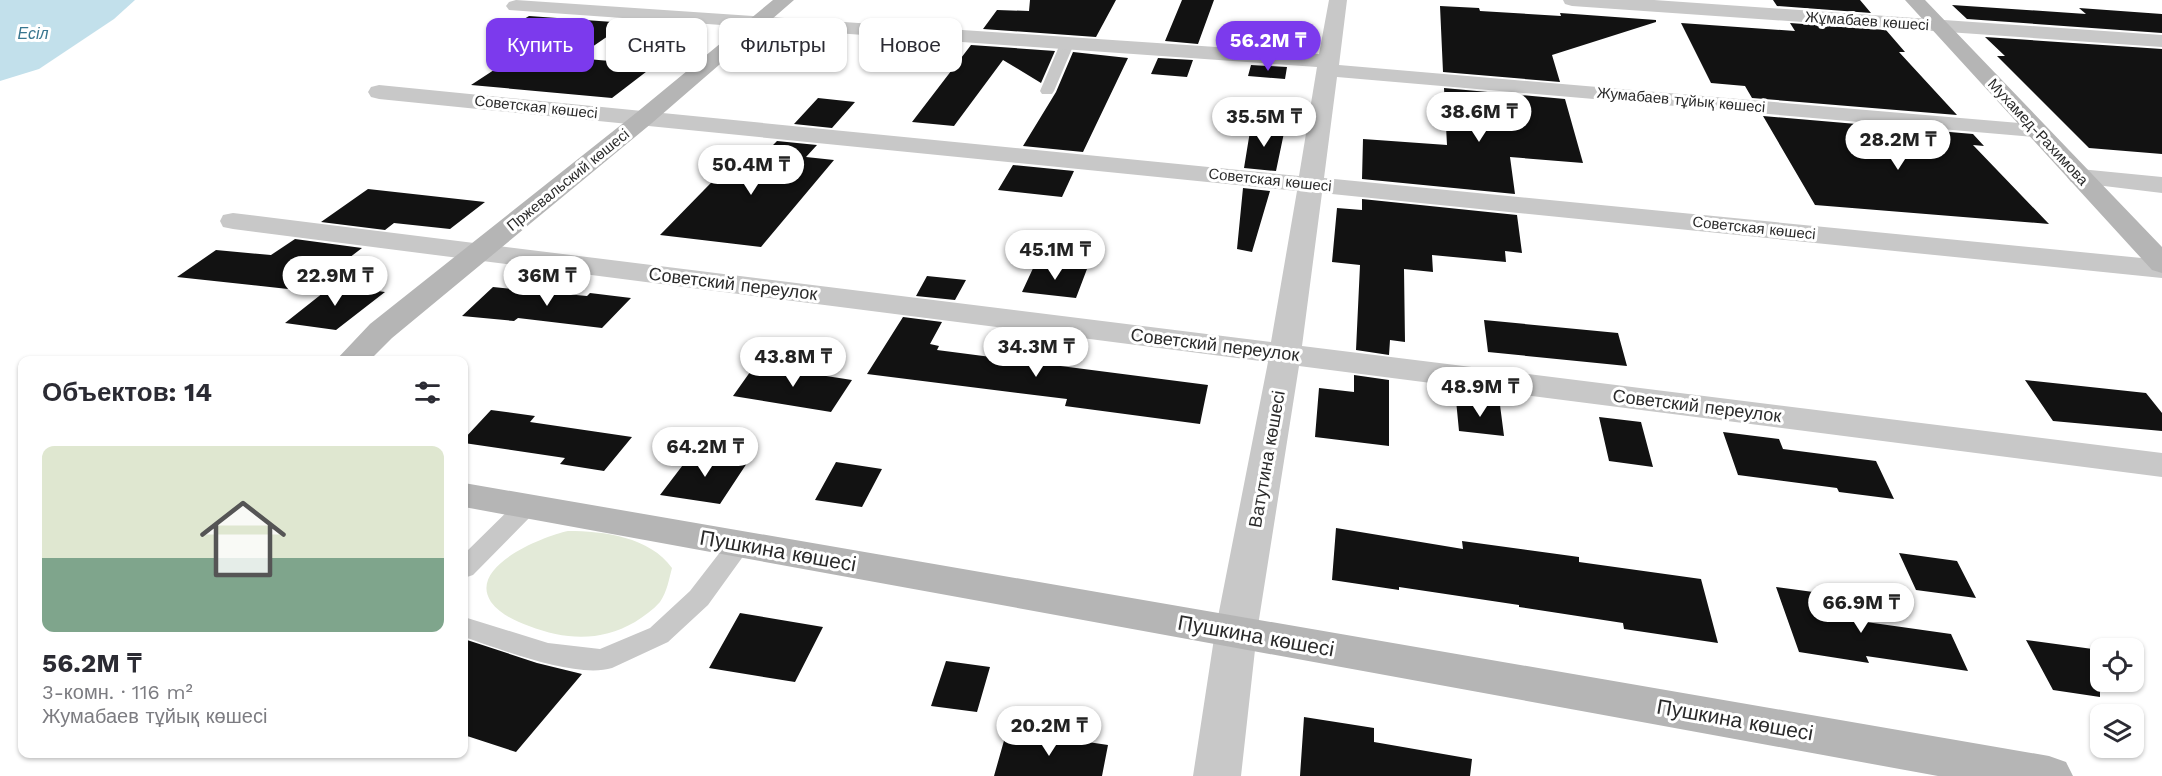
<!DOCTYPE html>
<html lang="ru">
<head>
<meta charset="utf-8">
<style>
	:root { --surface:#fff; --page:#f2f2f3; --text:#2b2b33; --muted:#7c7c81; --line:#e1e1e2; --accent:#7c3aed }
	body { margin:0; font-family:"Work Sans",sans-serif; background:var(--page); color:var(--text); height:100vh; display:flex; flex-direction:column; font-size:22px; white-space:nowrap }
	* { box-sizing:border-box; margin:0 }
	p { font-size:20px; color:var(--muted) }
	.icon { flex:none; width:33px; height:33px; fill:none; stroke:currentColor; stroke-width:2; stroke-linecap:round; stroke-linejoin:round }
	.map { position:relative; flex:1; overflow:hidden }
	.sheet { position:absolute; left:18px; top:356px; width:450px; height:402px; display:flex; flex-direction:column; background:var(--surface); border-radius:12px; box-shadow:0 2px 4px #0004 }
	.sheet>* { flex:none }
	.top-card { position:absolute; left:486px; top:18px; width:570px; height:54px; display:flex; gap:12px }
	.buttons { position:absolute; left:2090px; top:638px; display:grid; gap:12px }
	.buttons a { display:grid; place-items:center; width:54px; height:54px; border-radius:12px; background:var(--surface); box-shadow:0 2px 4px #0004; font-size:30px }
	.price { position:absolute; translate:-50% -51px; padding:0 14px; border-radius:21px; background:#fff; color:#222; font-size:20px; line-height:39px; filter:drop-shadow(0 2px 3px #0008) }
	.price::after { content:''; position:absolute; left:50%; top:36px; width:18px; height:14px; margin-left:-9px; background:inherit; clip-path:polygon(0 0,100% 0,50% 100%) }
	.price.on { background:var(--accent); color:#fff }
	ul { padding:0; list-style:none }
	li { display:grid; align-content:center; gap:12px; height:318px; padding:0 24px }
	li+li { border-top:2px solid var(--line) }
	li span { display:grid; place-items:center; height:186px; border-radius:12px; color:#555 }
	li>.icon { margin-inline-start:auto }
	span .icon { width:108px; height:108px; fill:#fffc; stroke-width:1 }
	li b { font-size:26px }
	h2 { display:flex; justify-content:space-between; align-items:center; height:72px; padding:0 24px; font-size:26px }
	.tag { padding:0 21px; border-radius:12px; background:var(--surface); box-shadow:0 2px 4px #0004; font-size:21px; line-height:54px }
	.tag.on { background:var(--accent); color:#fff }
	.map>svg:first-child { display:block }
	.green { fill:#e3ead8 }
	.water { fill:#c2e0eb }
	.building { fill:#121212 }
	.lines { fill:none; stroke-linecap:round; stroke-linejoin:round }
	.lane { fill:#c8c8c8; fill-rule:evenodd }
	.street { fill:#c8c8c8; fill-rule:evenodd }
	.secondary { fill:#b5b5b5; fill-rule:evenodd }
	.labels { text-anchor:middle; stroke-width:6; stroke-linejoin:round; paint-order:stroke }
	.far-street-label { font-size:15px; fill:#2b2b2b; stroke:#fff }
	.far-water-label { font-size:16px; font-style:italic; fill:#38768f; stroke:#fff }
	.street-label { font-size:18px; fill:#2b2b2b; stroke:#fff }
	.near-street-label { font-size:21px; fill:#2b2b2b; stroke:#fff }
</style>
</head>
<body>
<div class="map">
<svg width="2162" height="776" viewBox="0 0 2162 776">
	<rect width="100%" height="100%" fill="#fff"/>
	<path class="green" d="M 568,531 C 604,531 650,537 672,568 C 669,579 667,592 660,602 C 653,610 644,616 635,622 C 600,642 566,640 529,626 C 515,621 500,614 491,602 C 467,566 544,536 568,531 Z"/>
	<path class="water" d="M 0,0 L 135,0 L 114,19 L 39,69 L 0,81 Z"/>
	<path class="building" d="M 1030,0 L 1116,0 L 1096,37 L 983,29 L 997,10 L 1029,11 Z
		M 1182,0 L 1214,0 L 1198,44 L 1165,41 Z
		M 1773,0 L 1860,0 L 1871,13 L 1777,6 Z
		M 1952,5 L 2086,14 L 2079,8 L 2162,14 L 2162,33 L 1967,19 Z
		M 1440,6 L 1479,8 L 1480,11 L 1561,16 L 1560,13 L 1656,20 L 1656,22 L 1552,55 L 1560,82 L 1443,72 Z
		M 529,16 L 627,23 L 576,58 L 655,65 L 612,98 L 471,85 L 523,51 L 509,28 Z
		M 1261,23 L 1295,25 L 1291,50 L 1255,47 Z
		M 1681,23 L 1795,31 L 1790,23 L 1886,30 L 1905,52 L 1899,52 L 1957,115 L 1752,98 L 1745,86 L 1711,83 Z
		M 1985,37 L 2162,49 L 2162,154 L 2089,148 L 1997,56 L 2005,56 Z
		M 971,45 L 1055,51 L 1041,83 L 1003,60 L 954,126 L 912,122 Z
		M 1073,52 L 1128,58 L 1083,152 L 1023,146 L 1056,92 Z
		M 1158,58 L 1193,60 L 1187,77 L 1151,74 Z
		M 1251,65 L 1287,67 L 1285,79 L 1248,76 Z
		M 1444,88 L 1565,99 L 1583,163 L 1510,157 L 1515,194 L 1362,179 L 1363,139 L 1447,145 Z
		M 818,98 L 855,102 L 832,128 L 794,124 Z
		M 1763,116 L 1973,134 L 1984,146 L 1973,145 L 2049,224 L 1815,205 Z
		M 1251,125 L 1285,128 L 1276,171 L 1244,168 Z
		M 777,141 L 817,145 L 806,157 L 834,160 L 761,247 L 660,235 L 747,146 L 770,148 Z
		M 1013,165 L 1074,171 L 1062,197 L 998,190 Z
		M 1243,188 L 1270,191 L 1252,252 L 1237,249 Z
		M 368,189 L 485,202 L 450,229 L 394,223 L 385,230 L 321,222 Z
		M 1362,199 L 1517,215 L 1522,253 L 1505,251 L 1506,262 L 1432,255 L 1433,272 L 1404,269 L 1405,342 L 1390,340 L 1389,355 L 1356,350 L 1360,265 L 1332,262 L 1337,208 L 1362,210 Z
		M 295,239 L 362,248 L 306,291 L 177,277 L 216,250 L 271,255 Z
		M 1035,264 L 1087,269 L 1076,298 L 1022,292 Z
		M 927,276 L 966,280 L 955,300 L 916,296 Z
		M 333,285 L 385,292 L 336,330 L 285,323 Z
		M 493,287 L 587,296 L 590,293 L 631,298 L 602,328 L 518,318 L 514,321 L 462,316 Z
		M 903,317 L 942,322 L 930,344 L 939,346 L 937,350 L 1208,385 L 1200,424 L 1065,406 L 1067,399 L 867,374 Z
		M 1484,320 L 1618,333 L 1627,366 L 1488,352 Z
		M 755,365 L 852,380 L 831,412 L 733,396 Z
		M 1354,375 L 1389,380 L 1389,446 L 1315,437 L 1319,388 L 1354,392 Z
		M 2025,380 L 2146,393 L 2162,413 L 2162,431 L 2053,421 Z
		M 1456,400 L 1500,405 L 1504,436 L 1459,431 Z
		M 491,410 L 535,416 L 530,422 L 632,437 L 604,471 L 560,464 L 565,458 L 464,443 L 464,439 Z
		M 1599,417 L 1641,422 L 1653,467 L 1609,461 Z
		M 1723,432 L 1779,439 L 1783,449 L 1876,461 L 1894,499 L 1839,492 L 1837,488 L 1738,475 Z
		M 692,453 L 749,460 L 720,504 L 660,495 Z
		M 836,462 L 882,469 L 862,507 L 815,500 Z
		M 1336,528 L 1463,549 L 1462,541 L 1579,557 L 1579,562 L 1701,579 L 1718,643 L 1624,629 L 1623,623 L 1519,607 L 1519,605 L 1399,587 L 1399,590 L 1332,580 Z
		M 1899,553 L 1957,561 L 1976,598 L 1916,590 Z
		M 1776,587 L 1843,596 L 1852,620 L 1951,634 L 1968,671 L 1866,656 L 1869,663 L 1799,652 Z
		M 740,613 L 823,627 L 795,682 L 709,668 Z
		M 464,639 L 537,663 L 582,674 L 516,752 L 464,735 Z
		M 2026,640 L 2100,650 L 2100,697 L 2053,690 Z
		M 946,661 L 990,667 L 977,712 L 931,706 Z
		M 1304,717 L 1374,728 L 1374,742 L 1472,759 L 1470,776 L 1300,776 Z
		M 1007,730 L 1108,745 L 1102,776 L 994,776 Z"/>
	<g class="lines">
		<path class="lane" d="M 1067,40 L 1074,44 L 1054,91 L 1052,94 L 1042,94 L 1040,91 L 1060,44 Z
			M 527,498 L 535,500 L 539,506 L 535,512 L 473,575 L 464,578 L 464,554 L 519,500 Z
			M 740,535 L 749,538 L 752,544 L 708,605 L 668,642 L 612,668 C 576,679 500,649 464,637 L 464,617 L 548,643 L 600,649 L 650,628 L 690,591 L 731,538 Z"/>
		<path class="street" d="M 516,0 L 1319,54 L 1329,0 L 1347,0 L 1339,65 L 2043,125 L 2047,130 L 2043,135 L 2035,137 L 1337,77 L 1324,178 L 2162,260 L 2162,278 L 1322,193 L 1302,346 L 2162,453 L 2162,477 L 1299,366 L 1257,632 L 1241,776 L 1193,776 L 1215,632 L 1268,362 L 233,229 L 223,227 L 220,221 L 223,215 L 233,213 L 1271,342 L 1297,191 L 379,99 L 371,97 L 368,92 L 371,87 L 379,85 L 1299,176 L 1317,67 L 509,10 L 506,6 L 509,2 Z
			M 1563,0 L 1654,0 L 2162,35 L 2162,47 L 1572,6 L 1565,4 Z
			M 2080,169 L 2162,177 L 2162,193 L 2071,182 L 2067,177 L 2071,172 Z"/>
		<path class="secondary" d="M 773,0 L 794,0 L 652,123 L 392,338 L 370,360 L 336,360 L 370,324 L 636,113 Z
			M 1905,0 L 1925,0 L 2162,247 L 2162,273 L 2152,270 Z
			M 464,483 L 2049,756 L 2066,762 L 2073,776 L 1938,776 L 464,507 Z"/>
	</g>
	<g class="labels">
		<g class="far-street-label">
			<text transform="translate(1867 21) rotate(4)" y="5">Жұмабаев көшесі</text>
			<text transform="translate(1681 100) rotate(5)" y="5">Жумабаев тұйық көшесі</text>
			<text transform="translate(536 107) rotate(6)" y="5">Советская көшесі</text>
			<text transform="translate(2038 132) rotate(47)" y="5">Мухамед-Рахимова</text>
			<text transform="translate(568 180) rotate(-39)" y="5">Пржевальский көшесі</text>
			<text transform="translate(1270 180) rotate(6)" y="5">Советская көшесі</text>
			<text transform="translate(1754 228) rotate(6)" y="5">Советская көшесі</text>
		</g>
		<g class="far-water-label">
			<text x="33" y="39">Есіл</text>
		</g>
		<g class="street-label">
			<text transform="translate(733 284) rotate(7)" y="6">Советский переулок</text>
			<text transform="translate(1215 345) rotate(7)" y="6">Советский переулок</text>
			<text transform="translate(1697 406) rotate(7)" y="6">Советский переулок</text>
			<text transform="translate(1267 459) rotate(-80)" y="6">Ватутина көшесі</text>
		</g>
		<g class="near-street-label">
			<text transform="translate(778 551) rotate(10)" y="7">Пушкина көшесі</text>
			<text transform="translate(1256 636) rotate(10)" y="7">Пушкина көшесі</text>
			<text transform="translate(1735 720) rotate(10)" y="7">Пушкина көшесі</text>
		</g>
	</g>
</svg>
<div class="buttons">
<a><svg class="icon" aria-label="locate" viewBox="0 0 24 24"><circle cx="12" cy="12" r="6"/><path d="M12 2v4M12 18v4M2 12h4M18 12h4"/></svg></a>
<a><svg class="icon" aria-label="layers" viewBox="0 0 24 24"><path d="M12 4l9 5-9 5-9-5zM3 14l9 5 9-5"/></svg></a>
</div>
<b class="price on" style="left:1268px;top:72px">56.2M ₸</b>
<b class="price" style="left:1479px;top:143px">38.6M ₸</b>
<b class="price" style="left:1264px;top:148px">35.5M ₸</b>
<b class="price" style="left:1898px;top:171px">28.2M ₸</b>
<b class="price" style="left:751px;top:196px">50.4M ₸</b>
<b class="price" style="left:1055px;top:281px">45.1M ₸</b>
<b class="price" style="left:335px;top:307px">22.9M ₸</b>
<b class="price" style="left:547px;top:307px">36M ₸</b>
<b class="price" style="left:1036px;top:378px">34.3M ₸</b>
<b class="price" style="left:793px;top:388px">43.8M ₸</b>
<b class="price" style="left:1480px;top:418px">48.9M ₸</b>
<b class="price" style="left:705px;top:478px">64.2M ₸</b>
<b class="price" style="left:1861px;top:634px">66.9M ₸</b>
<b class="price" style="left:1049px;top:757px">20.2M ₸</b>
<div class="top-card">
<a class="tag on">Купить</a>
<a class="tag">Снять</a>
<a class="tag">Фильтры</a>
<a class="tag">Новое</a>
</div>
<section class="sheet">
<h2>Объектов: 14<svg class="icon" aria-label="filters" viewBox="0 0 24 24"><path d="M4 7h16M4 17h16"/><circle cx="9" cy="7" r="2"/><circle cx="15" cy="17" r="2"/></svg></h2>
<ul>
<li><span style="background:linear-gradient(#dfe7d0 60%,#7fa58c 0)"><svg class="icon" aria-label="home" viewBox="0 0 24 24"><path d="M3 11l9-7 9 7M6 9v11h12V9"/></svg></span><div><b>56.2M ₸</b><p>3-комн. · 116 m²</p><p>Жумабаев тұйық көшесі</p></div></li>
</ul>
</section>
</div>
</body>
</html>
